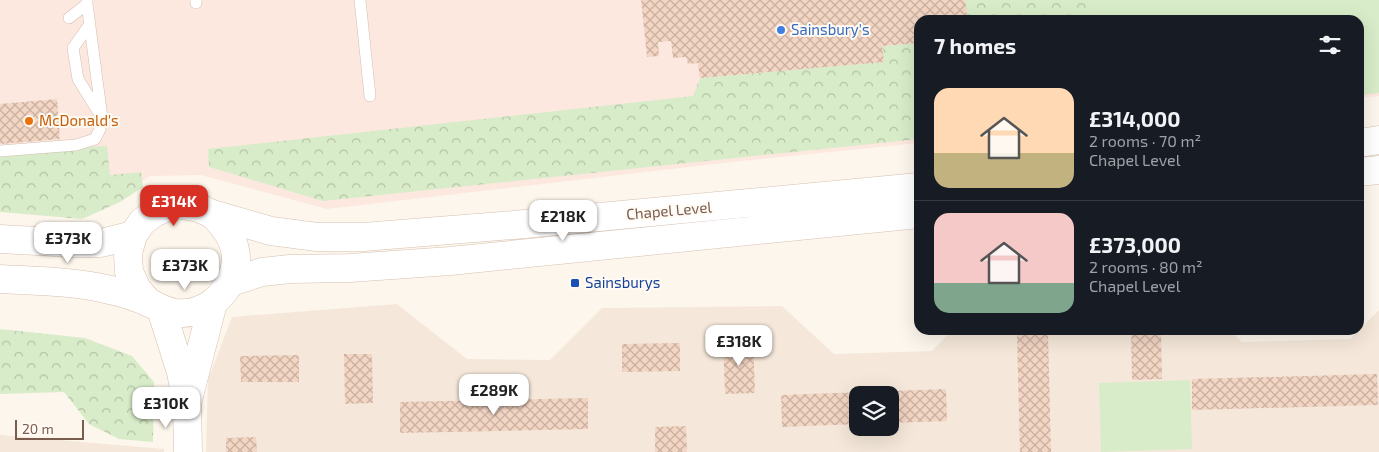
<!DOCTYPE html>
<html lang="en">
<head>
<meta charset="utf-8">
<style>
	:root { --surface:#171b24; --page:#20242c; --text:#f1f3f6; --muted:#9ea1a6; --line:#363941; --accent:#d93025 }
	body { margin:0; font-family:"Exo 2",sans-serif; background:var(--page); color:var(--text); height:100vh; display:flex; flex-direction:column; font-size:19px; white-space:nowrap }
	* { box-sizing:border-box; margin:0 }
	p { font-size:16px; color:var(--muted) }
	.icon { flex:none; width:28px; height:28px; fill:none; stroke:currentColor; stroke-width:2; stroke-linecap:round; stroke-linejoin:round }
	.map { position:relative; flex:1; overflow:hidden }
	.panel { position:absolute; left:914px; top:15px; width:450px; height:320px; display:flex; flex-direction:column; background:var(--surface); border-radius:15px; box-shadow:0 5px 20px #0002 }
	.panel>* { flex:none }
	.buttons { position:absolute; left:849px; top:386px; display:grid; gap:10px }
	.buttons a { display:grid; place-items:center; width:50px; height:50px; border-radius:10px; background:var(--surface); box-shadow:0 5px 20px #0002; font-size:25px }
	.scale { position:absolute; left:15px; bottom:12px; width:69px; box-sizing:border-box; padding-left:5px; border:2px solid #7a5c4d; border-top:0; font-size:14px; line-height:18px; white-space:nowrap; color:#7a5c4d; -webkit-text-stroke:4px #fffaf3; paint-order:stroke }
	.price { position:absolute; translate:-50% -42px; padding:0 11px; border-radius:10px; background:#fff; color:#222; font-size:16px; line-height:32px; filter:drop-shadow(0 1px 2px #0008) }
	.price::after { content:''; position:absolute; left:50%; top:30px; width:15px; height:11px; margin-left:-8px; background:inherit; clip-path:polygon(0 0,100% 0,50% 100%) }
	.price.on { background:var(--accent); color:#fff }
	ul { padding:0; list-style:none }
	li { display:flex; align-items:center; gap:15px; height:125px; padding:0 20px }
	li+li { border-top:1px solid var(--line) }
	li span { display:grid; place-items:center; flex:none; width:140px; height:100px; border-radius:15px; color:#555 }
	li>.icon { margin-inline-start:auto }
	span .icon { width:60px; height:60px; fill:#fffc; stroke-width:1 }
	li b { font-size:21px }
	h2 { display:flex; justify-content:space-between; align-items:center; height:60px; padding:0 20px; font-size:21px }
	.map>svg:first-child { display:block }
	.residential { fill:#f5e8da; fill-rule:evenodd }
	.commercial { fill:#fde8e0 }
	.green { fill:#d8ecc9 }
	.forest { fill:url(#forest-crowns) }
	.building { fill:url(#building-cross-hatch) }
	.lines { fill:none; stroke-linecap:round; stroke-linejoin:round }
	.lane-casing { stroke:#d1beb0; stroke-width:12 }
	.secondary-casing { stroke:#d6c0b0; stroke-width:29 }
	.lane { stroke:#fff; stroke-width:11 }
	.secondary { stroke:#fff; stroke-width:28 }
	.shop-dot { fill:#3f7fe0; stroke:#fffaf3; stroke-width:2 }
	.food-dot { fill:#e8710a; stroke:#fffaf3; stroke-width:2 }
	.transit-dot { fill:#1a4fb4; stroke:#fffaf3; stroke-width:2 }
	.labels { text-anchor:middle; stroke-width:4; stroke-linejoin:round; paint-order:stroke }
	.shop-label { font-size:15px; fill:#366cbe; stroke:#fffaf3; text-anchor:start }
	.food-label { font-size:15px; fill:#c56008; stroke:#fffaf3; text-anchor:start }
	.street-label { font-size:15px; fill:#7a5c4d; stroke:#fffaf3 }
	.transit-label { font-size:15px; fill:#164399; stroke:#fffaf3; text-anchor:start }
</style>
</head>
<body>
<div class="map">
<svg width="1379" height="452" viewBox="0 0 1379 452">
	<defs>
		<pattern id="forest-crowns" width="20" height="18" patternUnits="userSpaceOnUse" patternTransform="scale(1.25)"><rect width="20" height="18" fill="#d8ecc9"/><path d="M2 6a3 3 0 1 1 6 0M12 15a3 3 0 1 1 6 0" fill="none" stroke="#b4c2a5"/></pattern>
		<pattern id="building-cross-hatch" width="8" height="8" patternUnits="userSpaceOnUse" patternTransform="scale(1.25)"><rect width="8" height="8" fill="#f3d5c3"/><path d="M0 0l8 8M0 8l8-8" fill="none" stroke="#cab0a1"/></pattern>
	</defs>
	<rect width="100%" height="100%" fill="#fdf6ec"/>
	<path class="residential" d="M 397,304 L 467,359 L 550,360 L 602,308 L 782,306 L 834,354 L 932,351 L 952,330 L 1229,330 L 1242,342 L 1350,339 L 1379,310 L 1379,452 L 206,452 L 208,380 L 232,317 ZM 858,395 L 890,395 L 890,428 L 858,428 Z
		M 0,435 L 164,449 L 164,452 L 0,452 Z"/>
	<path class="commercial" d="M 0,0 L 1379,0 L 1379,96 L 1359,98 L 1359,20 L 919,20 L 919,143 L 741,161 L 327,209 L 201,175 L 150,176 L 87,217 L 0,206 Z"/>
	<path class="green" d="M 1090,0 L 1379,0 L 1379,93 L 1359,95 L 1359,20 L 1088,20 L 1091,16 Z
		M 1190,380 L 1192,449 L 1101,452 L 1099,383 Z"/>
	<path class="forest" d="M 965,0 L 1090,0 L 1091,16 L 1088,20 L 968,20 Z
		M 919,43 L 919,139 L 323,201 L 209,167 L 208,149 L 693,96 L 700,78 L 884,62 L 882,46 Z
		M 107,146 L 110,175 L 141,172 L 143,187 L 120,202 L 82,219 L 0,212 L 0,151 Z
		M 0,329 L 85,338 L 132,356 L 154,382 L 153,442 L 119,439 L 89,424 L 64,392 L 0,394 Z"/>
	<path class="building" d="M 641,0 L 965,0 L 968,20 L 919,20 L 919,43 L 882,46 L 884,62 L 700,78 L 698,63 L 688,64 L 686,57 L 673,58 L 671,41 L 658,42 L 659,56 L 647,57 Z
		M 57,99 L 60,139 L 0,144 L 0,104 Z
		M 1131,330 L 1161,330 L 1162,379 L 1132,380 Z
		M 1048,334 L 1051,452 L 1020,452 L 1017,335 Z
		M 753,339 L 755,393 L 725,394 L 723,341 Z
		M 680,343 L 680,371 L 622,372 L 622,344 Z
		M 344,354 L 372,354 L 373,403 L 345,404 Z
		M 299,355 L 299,382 L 241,382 L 240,356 Z
		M 1377,374 L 1378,405 L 1192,410 L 1192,379 Z
		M 946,389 L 947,421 L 890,423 L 890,395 L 858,395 L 858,424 L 782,427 L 781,395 Z
		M 588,398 L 588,429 L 400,433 L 400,402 Z
		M 686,426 L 687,452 L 655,452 L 655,427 Z
		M 256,437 L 257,452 L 226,452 L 226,438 Z"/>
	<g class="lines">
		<g class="lane-casing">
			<path id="lane" d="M 196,0 L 196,3
				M 360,0 L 370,96
				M 69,18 L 87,4 L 87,0
				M 90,24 L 73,48 L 78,79 L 101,116
				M 0,151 L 76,145 L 95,139 L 100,129 L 102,118 L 87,4"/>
		</g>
		<g class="secondary-casing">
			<path id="secondary" d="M 1359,143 L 1379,140
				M 1359,172 L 1379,170
				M 0,239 L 74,243 L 101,243 L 133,235
				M 0,279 C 35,281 71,281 106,289 C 120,292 137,297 150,303 C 158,307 165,311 174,313 C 203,316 226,298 234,271 C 241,249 228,229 212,214
				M 231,282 L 262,272 L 290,269 L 350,268 L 450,261 L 919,214
				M 149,303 L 137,289 L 129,272 L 128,253 L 133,235 L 142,222 L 154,213 L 168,207 L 183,205 L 199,208 L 212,214 L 271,231 L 317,237 L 363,237 L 514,225 L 919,187
				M 161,309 L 181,372 L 187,404 L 188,452
				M 189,396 L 213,303"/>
		</g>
		<use href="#lane" class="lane"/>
		<use href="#secondary" class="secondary"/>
	</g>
	<circle class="shop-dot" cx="781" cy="30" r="5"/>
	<circle class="food-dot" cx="29" cy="121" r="5"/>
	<rect class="transit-dot" x="570" y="278" width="10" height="10" rx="2.5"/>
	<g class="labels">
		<g class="shop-label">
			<text x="791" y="35">Sainsbury's</text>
		</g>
		<g class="food-label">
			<text x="39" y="126">McDonald's</text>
		</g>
		<g class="street-label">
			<text transform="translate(669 211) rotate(-5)" y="5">Chapel Level</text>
		</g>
		<g class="transit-label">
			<text x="585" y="288">Sainsburys</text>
		</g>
	</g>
</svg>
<div class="buttons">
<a><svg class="icon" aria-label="layers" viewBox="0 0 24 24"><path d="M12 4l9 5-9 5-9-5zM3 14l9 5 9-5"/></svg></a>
</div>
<div class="scale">20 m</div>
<b class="price on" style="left:174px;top:227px">£314K</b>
<b class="price" style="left:563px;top:242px">£218K</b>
<b class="price" style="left:68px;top:264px">£373K</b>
<b class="price" style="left:185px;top:291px">£373K</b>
<b class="price" style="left:739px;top:367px">£318K</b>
<b class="price" style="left:494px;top:416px">£289K</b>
<b class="price" style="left:166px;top:429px">£310K</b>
<section class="panel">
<h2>7 homes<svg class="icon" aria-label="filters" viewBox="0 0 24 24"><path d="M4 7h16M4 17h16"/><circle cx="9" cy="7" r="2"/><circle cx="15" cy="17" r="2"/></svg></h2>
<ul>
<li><span style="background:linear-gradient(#ffd9b3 65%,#c2b280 0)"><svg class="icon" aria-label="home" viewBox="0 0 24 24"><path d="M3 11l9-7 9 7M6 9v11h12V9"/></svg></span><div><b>£314,000</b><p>2 rooms · 70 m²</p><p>Chapel Level</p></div></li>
<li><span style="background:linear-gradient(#f6c9c9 70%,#7fa58c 0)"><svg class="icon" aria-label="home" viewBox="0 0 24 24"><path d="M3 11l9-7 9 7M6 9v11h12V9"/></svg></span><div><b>£373,000</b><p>2 rooms · 80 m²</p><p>Chapel Level</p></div></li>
</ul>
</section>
</div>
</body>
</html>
